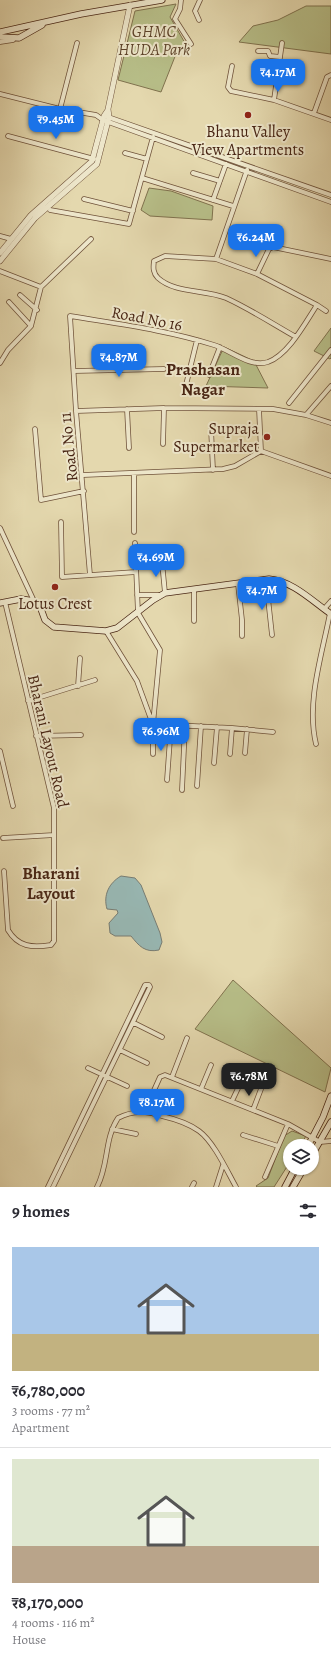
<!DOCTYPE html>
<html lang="en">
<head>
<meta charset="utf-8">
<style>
	:root { --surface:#fff; --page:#f7f7f7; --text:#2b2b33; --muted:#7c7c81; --line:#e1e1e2; --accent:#1a73e8 }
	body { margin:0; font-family:Alegreya,serif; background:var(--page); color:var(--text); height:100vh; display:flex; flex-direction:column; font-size:15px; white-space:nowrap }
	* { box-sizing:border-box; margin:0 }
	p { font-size:13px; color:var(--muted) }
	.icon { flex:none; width:22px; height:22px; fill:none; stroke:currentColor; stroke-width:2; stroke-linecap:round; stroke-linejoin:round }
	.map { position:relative; height:1187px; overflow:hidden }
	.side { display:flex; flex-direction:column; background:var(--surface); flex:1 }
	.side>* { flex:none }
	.controls { position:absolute; left:283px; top:1139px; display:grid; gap:8px }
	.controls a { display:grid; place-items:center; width:36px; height:36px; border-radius:50%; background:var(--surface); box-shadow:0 1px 3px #0004; font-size:20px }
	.price { position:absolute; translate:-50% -34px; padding:0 9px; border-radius:8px; background:var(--accent); color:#fff; font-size:13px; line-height:26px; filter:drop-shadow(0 1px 2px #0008) }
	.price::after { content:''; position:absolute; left:50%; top:24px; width:12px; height:9px; margin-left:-6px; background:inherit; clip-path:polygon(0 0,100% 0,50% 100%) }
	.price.current { background:#222; color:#fff }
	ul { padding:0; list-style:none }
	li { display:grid; align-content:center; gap:8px; height:212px; padding:0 12px }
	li+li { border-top:1px solid var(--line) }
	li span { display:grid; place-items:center; height:124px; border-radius:0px; color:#555 }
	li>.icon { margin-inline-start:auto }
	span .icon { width:72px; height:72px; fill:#fffc; stroke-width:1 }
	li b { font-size:17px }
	h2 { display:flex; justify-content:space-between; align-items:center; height:48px; padding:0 12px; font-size:17px }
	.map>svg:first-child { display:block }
	.green { fill:#b7be88; stroke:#80724e }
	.water { fill:#98b8b4; stroke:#787d74 }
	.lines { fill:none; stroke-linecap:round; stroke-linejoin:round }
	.minor-casing { stroke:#6f523a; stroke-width:5.5 }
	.tertiary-casing { stroke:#6f523a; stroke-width:6 }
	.secondary-casing { stroke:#482514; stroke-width:7 }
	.minor { stroke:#ede6ca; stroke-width:4 }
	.tertiary { stroke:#ede6ca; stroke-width:5 }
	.secondary { stroke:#ede6ca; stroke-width:5.5 }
	.poi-dot { fill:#8f2418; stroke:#ede6ca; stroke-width:1.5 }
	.labels { text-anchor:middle; stroke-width:4; stroke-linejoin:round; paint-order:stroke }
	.park-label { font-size:16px; font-style:italic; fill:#5e442b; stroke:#ede6ca }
	.poi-label { font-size:16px; fill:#482514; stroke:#ede6ca }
	.street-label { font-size:16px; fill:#482514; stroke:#ede6ca }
	.neighbourhood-label { font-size:17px; font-weight:bold; fill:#482514; stroke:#ede6ca }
</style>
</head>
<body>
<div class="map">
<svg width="331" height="1187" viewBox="0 0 331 1187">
	<rect width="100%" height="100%" fill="#e4d8ae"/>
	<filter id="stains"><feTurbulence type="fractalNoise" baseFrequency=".005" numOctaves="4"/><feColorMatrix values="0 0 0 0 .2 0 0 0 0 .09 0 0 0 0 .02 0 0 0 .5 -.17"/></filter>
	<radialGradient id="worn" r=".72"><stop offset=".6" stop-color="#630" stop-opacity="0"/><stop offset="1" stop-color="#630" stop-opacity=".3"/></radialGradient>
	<path class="green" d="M 176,4 L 170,17 L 185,43 L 176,54 L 161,92 L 118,80 L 135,11 Z
		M 306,6 L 331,6 L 331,54 L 239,42 L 253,26 L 278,20 Z
		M 149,188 L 171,191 L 213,206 L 212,220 L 150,216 L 141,210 Z
		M 331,328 L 331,358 L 330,359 L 314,351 Z
		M 224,347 L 254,361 L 268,388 L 206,386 Z
		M 233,980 L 331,1068 L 325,1092 L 195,1029 Z
		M 292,1131 L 306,1136 L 300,1146 L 290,1146 L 290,1162 L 274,1187 L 257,1187 L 256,1186 L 268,1178 L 284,1136 Z"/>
	<path class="water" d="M 121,876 L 135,878 L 141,885 L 160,933 L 162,942 L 159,950 C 145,953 139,946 131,936 L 115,936 L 110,933 L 109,923 L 118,913 L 117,910 L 107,909 C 103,895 109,883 121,876 Z"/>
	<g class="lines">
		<g class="minor-casing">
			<path id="minor" d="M 181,0 L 180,9 L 175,19 L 191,44
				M 199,20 L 195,11 L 200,0
				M 0,42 L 13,40
				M 258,51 L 268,51 L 270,56 L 280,57
				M 232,66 L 228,87 L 231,91 L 274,100 L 331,120
				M 0,94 L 60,109 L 96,115 L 103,120 L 331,202
				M 274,100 L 282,43
				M 60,109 L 77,43
				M 314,113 L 327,77 L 331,75
				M 108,117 L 331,195
				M 8,136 L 94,159
				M 125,153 L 147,159
				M 193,173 L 220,181
				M 142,178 L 233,206
				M 84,199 L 133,211
				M 213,200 L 226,164
				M 50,210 L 129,224 L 153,137
				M 0,236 L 11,239
				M 216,259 L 247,170
				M 0,271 L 41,287 L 31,326 L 8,350 L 0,363
				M 257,274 L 269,249 L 273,247 L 331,259
				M 41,287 L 91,239
				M 20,295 L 37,310
				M 9,302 L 31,326
				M 296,337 C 273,324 250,309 226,298 C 205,289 176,294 158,278 C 153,273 153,268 154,261 L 165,256 L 216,259 L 257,274 L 317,305 L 326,311
				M 74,371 L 164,369
				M 209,375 L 220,347
				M 184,393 L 197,340
				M 289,403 L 331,350
				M 127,409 L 129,448
				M 259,409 L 261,451
				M 76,411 L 164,408 L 273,409 L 306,415 L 331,423
				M 306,415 L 331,386
				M 35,429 L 41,500 L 84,491
				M 211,429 L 213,470
				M 163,444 L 164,408
				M 261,451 L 331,476
				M 134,473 L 134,532
				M 83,475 L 223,469 L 235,466 L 261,451
				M 61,522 L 62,577 L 136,572
				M 0,528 L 34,601
				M 135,543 L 138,613 L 160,650 L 153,724 L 153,754
				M 162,562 L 165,593
				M 90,575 L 76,411 L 70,316 C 118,324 167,330 214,345 C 230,350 250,368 268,362 C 289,354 305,323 317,305
				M 266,580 L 272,635
				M 238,584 L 242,620 L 242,636
				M 194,590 L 194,621
				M 137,595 L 161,595
				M 324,609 L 331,601
				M 106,631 L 137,681 L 152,722
				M 78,686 L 80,658
				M 28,701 L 95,680
				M 153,724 L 232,728 L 273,732
				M 36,736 L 81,735
				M 316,744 C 306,702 322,655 330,613
				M 0,751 L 13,806
				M 245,753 L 247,729
				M 230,754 L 232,728
				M 214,763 L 217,727
				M 167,780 L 171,725
				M 197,786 L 201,726
				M 182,790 L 185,726
				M 3,838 L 54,835
				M 4,871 L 8,930 C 18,947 32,948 51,945 L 54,941 L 54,808 L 5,602
				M 134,1023 L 162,1037
				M 120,1050 L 147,1063
				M 88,1068 L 127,1086
				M 172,1077 L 187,1038
				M 201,1089 L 211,1065
				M 151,1097 L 160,1077 L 165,1075 L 288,1124 L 320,1142 L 331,1141
				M 232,1101 L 241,1082
				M 253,1110 L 261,1089
				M 112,1129 L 136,1134
				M 243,1135 L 278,1146
				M 265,1177 L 288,1124
				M 48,1187 L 145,985 L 149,985 L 150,987 L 53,1187
				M 97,1187 C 109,1165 104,1139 118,1118 C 134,1110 146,1111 162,1116 C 175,1119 188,1123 199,1131 C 214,1142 227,1171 236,1187
				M 192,1187 L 194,1183
				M 216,1187 L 223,1165"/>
		</g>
		<g class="tertiary-casing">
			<path id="tertiary" d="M 0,253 L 31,215 L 92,161 L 104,116 L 108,110
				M 0,261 L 35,218 L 97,164 L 109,117 L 108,109 L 130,5"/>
		</g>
		<g class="secondary-casing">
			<path id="secondary" d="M 0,32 L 81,14 L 162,0
				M 0,37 L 19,38 L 42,25
				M 0,603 L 21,599 L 34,601 L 41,609 L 45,620 L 54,627 L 106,631 L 117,628 L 153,600 L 165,593 L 269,579 C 293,581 312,601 331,614
				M 308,1146 L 323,1117 L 331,1096
				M 312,1155 L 331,1122
				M 285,1187 L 295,1168
				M 293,1187 L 304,1168"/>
		</g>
		<use href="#minor" class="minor"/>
		<use href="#tertiary" class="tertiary"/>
		<use href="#secondary" class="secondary"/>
	</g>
	<g class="poi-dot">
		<circle cx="248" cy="115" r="4"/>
		<circle cx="267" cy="437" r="4"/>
		<circle cx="55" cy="587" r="4"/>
	</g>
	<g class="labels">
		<g class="park-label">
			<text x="154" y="37">GHMC<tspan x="154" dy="18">HUDA Park</tspan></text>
		</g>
		<g class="poi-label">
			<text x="248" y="137">Bhanu Valley<tspan x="248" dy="18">View Apartments</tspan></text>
			<text x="259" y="434" text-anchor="end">Supraja<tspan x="259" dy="18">Supermarket</tspan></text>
			<text x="55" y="609">Lotus Crest</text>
		</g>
		<g class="street-label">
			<text transform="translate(147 318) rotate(11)" y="6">Road No 16</text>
			<text transform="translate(68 447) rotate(-96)" y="6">Road No 11</text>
			<text transform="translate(49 741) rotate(77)" y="6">Bharani Layout Road</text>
		</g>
		<g class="neighbourhood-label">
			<text x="203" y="375">Prashasan<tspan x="203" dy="20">Nagar</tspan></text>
			<text x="51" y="879">Bharani<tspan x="51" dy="20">Layout</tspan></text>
		</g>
	</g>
	<rect width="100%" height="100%" filter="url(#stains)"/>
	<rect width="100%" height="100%" fill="url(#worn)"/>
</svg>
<div class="controls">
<a><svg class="icon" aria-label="layers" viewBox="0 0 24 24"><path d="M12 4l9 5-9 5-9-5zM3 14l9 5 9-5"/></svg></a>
</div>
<b class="price" style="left:278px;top:93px">₹4.17M</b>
<b class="price" style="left:56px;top:140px">₹9.45M</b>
<b class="price" style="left:256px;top:258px">₹6.24M</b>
<b class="price" style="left:119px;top:378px">₹4.87M</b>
<b class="price" style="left:156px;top:578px">₹4.69M</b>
<b class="price" style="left:262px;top:611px">₹4.7M</b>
<b class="price" style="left:161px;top:752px">₹6.96M</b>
<b class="price current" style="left:249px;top:1097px">₹6.78M</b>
<b class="price" style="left:157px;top:1123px">₹8.17M</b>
</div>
<section class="side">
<h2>9 homes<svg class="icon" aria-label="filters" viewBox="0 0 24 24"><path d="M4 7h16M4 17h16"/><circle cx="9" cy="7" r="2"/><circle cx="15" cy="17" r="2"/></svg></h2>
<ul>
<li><span style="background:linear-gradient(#a9c7e8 70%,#c2b280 0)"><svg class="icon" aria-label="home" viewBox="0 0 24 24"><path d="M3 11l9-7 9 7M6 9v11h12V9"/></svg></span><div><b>₹6,780,000</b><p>3 rooms · 77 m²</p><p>Apartment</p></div></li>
<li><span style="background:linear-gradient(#dfe7d0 70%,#b9a48a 0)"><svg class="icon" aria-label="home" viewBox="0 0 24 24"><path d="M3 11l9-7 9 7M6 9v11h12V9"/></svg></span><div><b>₹8,170,000</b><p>4 rooms · 116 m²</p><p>House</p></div></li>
</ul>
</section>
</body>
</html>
